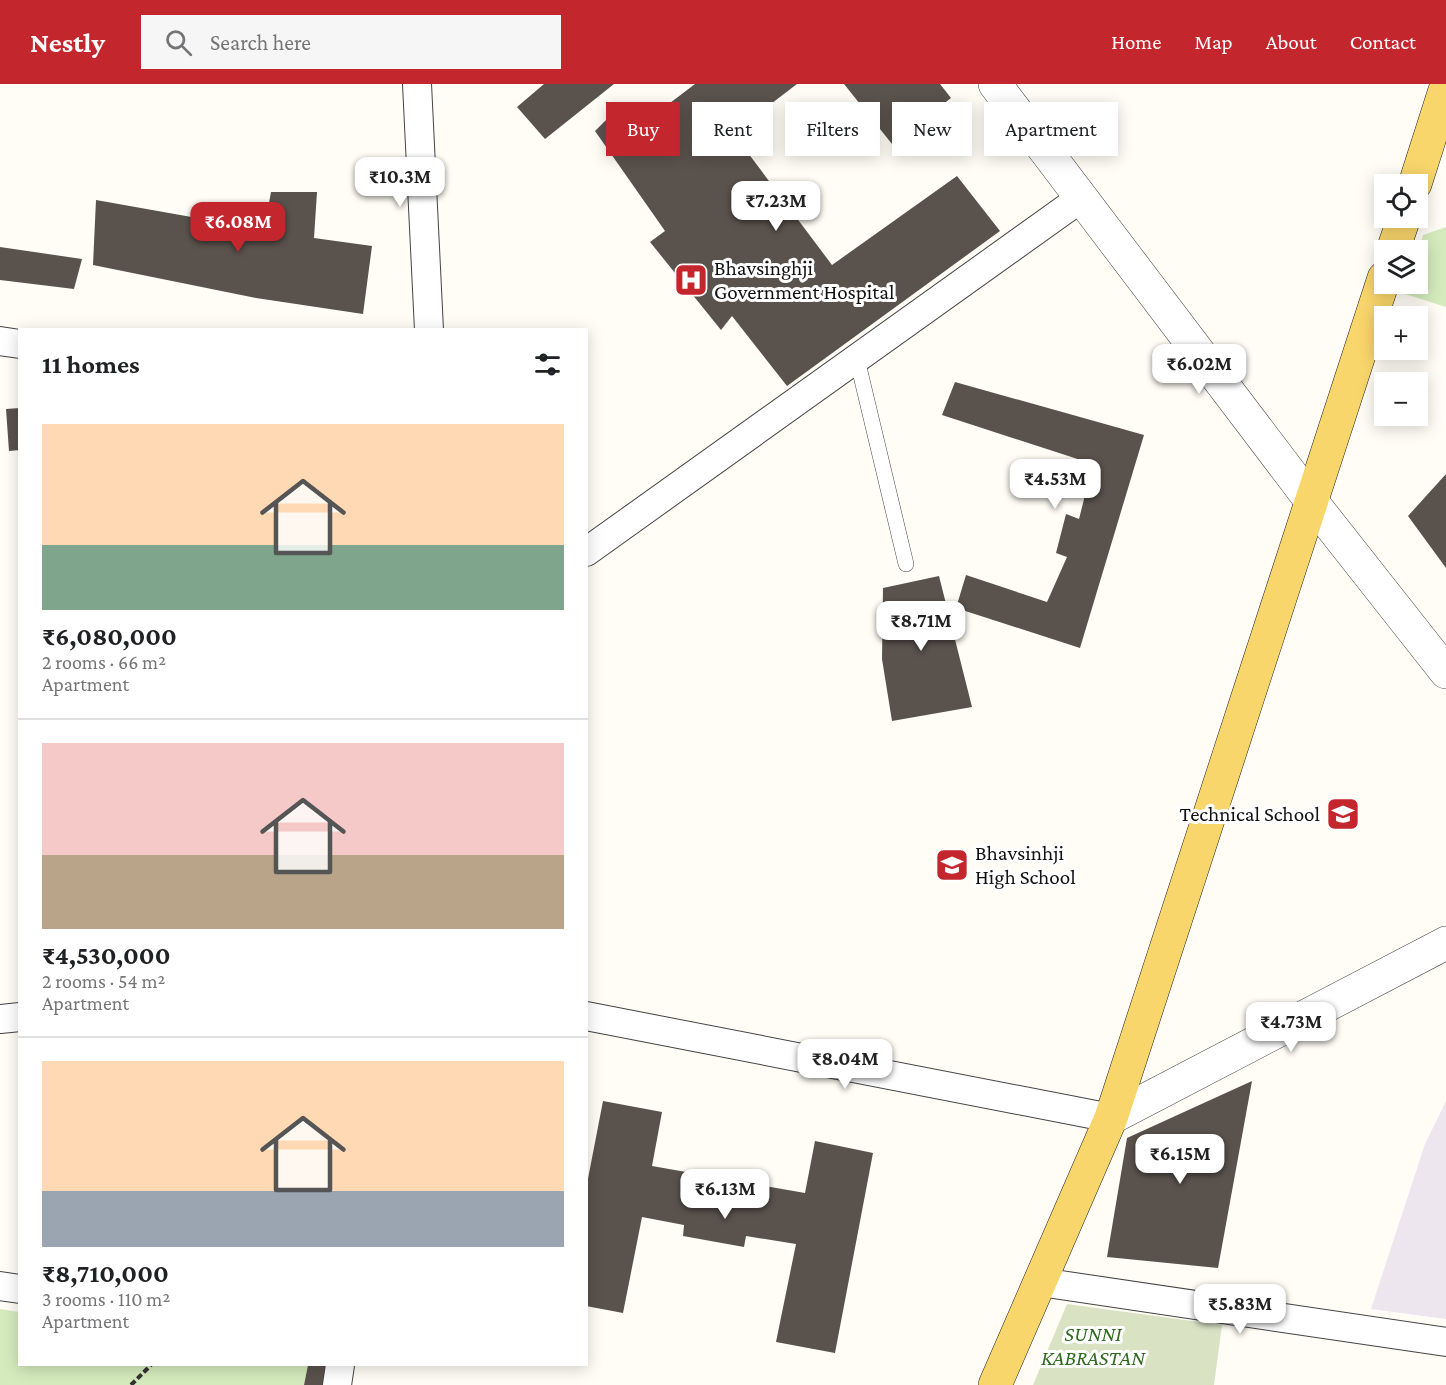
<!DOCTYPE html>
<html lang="en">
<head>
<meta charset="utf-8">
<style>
	:root { --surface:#fff; --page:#f6f6f6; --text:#202124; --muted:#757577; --line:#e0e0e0; --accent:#c4262e }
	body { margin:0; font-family:"Crimson Pro",serif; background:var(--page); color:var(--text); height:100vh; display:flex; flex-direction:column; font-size:22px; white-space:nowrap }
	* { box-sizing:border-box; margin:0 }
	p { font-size:20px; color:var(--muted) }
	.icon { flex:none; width:33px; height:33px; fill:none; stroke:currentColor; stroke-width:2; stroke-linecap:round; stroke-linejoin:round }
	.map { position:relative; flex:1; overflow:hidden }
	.panel { position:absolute; left:18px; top:244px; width:570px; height:1038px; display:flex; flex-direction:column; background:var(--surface); border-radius:0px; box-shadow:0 3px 15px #0003 }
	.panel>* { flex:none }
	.guide { position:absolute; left:606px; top:18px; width:570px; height:54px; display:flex; gap:12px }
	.controls { position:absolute; left:1374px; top:90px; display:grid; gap:12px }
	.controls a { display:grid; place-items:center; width:54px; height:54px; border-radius:0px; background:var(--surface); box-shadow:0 3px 15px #0003; font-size:30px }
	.price { position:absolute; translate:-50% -51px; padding:0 14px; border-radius:12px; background:#fff; color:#222; font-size:20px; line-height:39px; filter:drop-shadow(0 2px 3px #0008) }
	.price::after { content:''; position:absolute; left:50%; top:36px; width:18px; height:14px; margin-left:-9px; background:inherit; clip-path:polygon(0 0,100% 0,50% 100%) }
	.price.current { background:var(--accent); color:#fff }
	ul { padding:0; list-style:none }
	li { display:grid; align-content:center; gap:12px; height:318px; padding:0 24px }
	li+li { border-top:2px solid var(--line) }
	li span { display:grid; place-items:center; height:186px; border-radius:0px; color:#555 }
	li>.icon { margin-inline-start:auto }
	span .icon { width:108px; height:108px; fill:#fffc; stroke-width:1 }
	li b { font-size:26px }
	h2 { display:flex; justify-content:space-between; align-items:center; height:72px; padding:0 24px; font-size:26px }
	.tag { padding:0 21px; border-radius:0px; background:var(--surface); box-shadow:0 3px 15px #0003; font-size:21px; line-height:54px }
	.tag.current { background:var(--accent); color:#fff }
	header { display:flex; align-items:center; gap:36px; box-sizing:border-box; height:84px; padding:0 30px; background:var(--accent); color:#fff }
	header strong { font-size:28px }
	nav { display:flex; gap:33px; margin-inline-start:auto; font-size:21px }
	.search { width:420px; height:54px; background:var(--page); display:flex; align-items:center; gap:15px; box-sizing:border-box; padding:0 21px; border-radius:0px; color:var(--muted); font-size:22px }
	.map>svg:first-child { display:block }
	.industrial { fill:#eee6ef }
	.green { fill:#d5ebbd }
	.cemetery { fill:#d9e3c4 }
	.building { fill:#5a524d }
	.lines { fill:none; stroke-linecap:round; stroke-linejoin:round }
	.service-casing { stroke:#444; stroke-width:16 }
	.minor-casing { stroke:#444; stroke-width:30 }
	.tertiary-casing { stroke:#444; stroke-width:34 }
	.primary-casing { stroke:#222; stroke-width:34 }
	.path { stroke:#333; stroke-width:4; stroke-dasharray:6 3; stroke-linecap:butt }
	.service { stroke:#fff; stroke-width:15 }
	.minor { stroke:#fff; stroke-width:28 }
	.tertiary { stroke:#fff; stroke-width:33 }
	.primary { stroke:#f9d66b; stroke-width:33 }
	.labels { text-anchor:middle; stroke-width:6; stroke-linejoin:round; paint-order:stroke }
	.poi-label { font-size:21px; fill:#111; stroke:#fff; text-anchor:start }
	.park-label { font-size:21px; font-style:italic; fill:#2f6b1f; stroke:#fff }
</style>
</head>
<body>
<header>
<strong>Nestly</strong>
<div class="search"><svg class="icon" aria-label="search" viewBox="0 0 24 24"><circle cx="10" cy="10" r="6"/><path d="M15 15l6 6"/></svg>Search here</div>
<nav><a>Home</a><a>Map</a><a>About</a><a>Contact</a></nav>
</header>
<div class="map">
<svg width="1446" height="1301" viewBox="0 0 1446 1301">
	<rect width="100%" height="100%" fill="#fffdf5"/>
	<path class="industrial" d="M 1446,1017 L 1446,1235 L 1371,1225 L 1425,1060 Z"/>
	<path class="green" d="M 1446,143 L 1446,223 L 1402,209 L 1406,200 L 1418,200 L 1418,167 L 1423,151 Z
		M 0,1225 L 19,1228 L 20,1281 L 308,1281 L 304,1301 L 0,1301 Z"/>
	<path class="cemetery" d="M 1067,1220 L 1222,1241 L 1214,1301 L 1033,1301 Z"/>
	<path class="building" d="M 544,0 L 614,0 L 545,55 L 517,23 Z
		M 695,0 L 797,0 L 733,49 L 832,181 L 957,92 L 1000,147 L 787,302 L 732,232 L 721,246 L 650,158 L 665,147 L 595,47 L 607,35 L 624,54 Z
		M 844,0 L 940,0 L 951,14 L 892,60 Z
		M 271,108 L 317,108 L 314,154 L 372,162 L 363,230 L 256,214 L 93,181 L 96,116 L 264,146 Z
		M 0,163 L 82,175 L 74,205 L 0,196 Z
		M 955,298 L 1144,351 L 1080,564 L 956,524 L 966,491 L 1047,518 L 1067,473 L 1056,469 L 1066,430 L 1079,435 L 1093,380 L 942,331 Z
		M 20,324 L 20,366 L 9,367 L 6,325 Z
		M 1446,390 L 1446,484 L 1408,432 Z
		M 939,492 L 972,623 L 892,637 L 882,575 L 883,504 Z
		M 1252,997 L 1218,1184 L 1107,1173 L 1127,1054 Z
		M 603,1017 L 662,1028 L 652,1082 L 805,1109 L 815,1057 L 873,1069 L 835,1269 L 776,1258 L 796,1160 L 746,1152 L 744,1163 L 683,1152 L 684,1141 L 642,1133 L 623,1229 L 586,1222 L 586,1105 Z
		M 308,1281 L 333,1281 L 330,1301 L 304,1301 Z"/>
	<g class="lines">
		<g class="service-casing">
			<path id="service" d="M 857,275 L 906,480"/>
		</g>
		<g class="minor-casing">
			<path id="minor" d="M 417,0 L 429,246
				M 0,257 L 20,260
				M 586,468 L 1081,114
				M 586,932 L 1111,1034
				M 0,935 L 20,933
				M 1040,1198 L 1446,1258
				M 0,1202 L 20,1205
				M 337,1301 L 340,1281"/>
		</g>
		<g class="tertiary-casing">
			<path id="tertiary" d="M 995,0 L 1312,418 L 1446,588
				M 1111,1034 L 1446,859"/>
		</g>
		<g class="primary-casing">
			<path id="primary" d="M 1415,100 L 1446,3
				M 1393,166 L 1404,134
				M 995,1301 L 1111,1034 L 1384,194"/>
		</g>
		<path class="path" d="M 131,1301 L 151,1281"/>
		<use href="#service" class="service"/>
		<use href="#minor" class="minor"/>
		<use href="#tertiary" class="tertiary"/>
		<use href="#primary" class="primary"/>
	</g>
	<defs>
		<g id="hospital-square" transform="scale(1.725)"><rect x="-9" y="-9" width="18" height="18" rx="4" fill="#c4262e" stroke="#fff"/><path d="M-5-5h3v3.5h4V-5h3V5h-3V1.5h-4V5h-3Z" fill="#fff"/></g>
		<g id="school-square" transform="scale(1.725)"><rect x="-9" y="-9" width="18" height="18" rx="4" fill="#c4262e" stroke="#fff"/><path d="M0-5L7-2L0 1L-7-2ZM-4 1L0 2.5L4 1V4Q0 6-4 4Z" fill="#fff"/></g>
	</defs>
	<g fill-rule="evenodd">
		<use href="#hospital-square" x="691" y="196"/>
		<use href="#school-square" x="1343" y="730"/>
		<use href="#school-square" x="952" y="781"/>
	</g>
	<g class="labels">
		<g class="poi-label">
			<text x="714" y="191">Bhavsinghji<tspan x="714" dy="24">Government Hospital</tspan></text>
			<text x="1320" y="737" text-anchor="end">Technical School</text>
			<text x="975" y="776">Bhavsinhji<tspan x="975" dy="24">High School</tspan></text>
		</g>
		<g class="park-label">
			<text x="1093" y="1257">SUNNI<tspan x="1093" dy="24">KABRASTAN</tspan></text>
		</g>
	</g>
</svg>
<div class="controls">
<a><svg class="icon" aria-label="locate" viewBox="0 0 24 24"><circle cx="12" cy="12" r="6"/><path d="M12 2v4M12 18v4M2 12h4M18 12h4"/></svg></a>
<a><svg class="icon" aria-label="layers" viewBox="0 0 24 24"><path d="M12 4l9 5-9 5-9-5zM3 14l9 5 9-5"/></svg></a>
<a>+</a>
<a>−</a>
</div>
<b class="price" style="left:400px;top:124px">₹10.3M</b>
<b class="price" style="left:776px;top:148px">₹7.23M</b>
<b class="price current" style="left:238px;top:169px">₹6.08M</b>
<b class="price" style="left:1199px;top:311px">₹6.02M</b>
<b class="price" style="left:1055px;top:426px">₹4.53M</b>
<b class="price" style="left:921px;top:568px">₹8.71M</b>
<b class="price" style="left:1291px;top:969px">₹4.73M</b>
<b class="price" style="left:845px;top:1006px">₹8.04M</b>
<b class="price" style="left:1180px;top:1101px">₹6.15M</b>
<b class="price" style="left:725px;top:1136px">₹6.13M</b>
<b class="price" style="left:1240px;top:1251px">₹5.83M</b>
<div class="guide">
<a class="tag current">Buy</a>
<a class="tag">Rent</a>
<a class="tag">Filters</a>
<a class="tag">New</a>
<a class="tag">Apartment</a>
</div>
<section class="panel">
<h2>11 homes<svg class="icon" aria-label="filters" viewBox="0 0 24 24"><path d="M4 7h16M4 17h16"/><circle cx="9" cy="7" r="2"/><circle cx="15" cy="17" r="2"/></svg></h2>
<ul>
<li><span style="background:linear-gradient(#ffd9b3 65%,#7fa58c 0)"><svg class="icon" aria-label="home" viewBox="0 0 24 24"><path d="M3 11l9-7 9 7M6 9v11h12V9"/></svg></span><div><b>₹6,080,000</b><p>2 rooms · 66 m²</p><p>Apartment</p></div></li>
<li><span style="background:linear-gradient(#f6c9c9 60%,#b9a48a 0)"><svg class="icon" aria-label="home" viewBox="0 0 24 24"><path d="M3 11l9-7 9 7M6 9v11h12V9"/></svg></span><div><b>₹4,530,000</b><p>2 rooms · 54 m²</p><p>Apartment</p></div></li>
<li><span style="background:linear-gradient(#ffd9b3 70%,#9aa5b1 0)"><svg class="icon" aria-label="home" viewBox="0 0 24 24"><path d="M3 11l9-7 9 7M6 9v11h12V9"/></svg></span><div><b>₹8,710,000</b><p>3 rooms · 110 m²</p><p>Apartment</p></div></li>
</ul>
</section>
</div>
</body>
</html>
